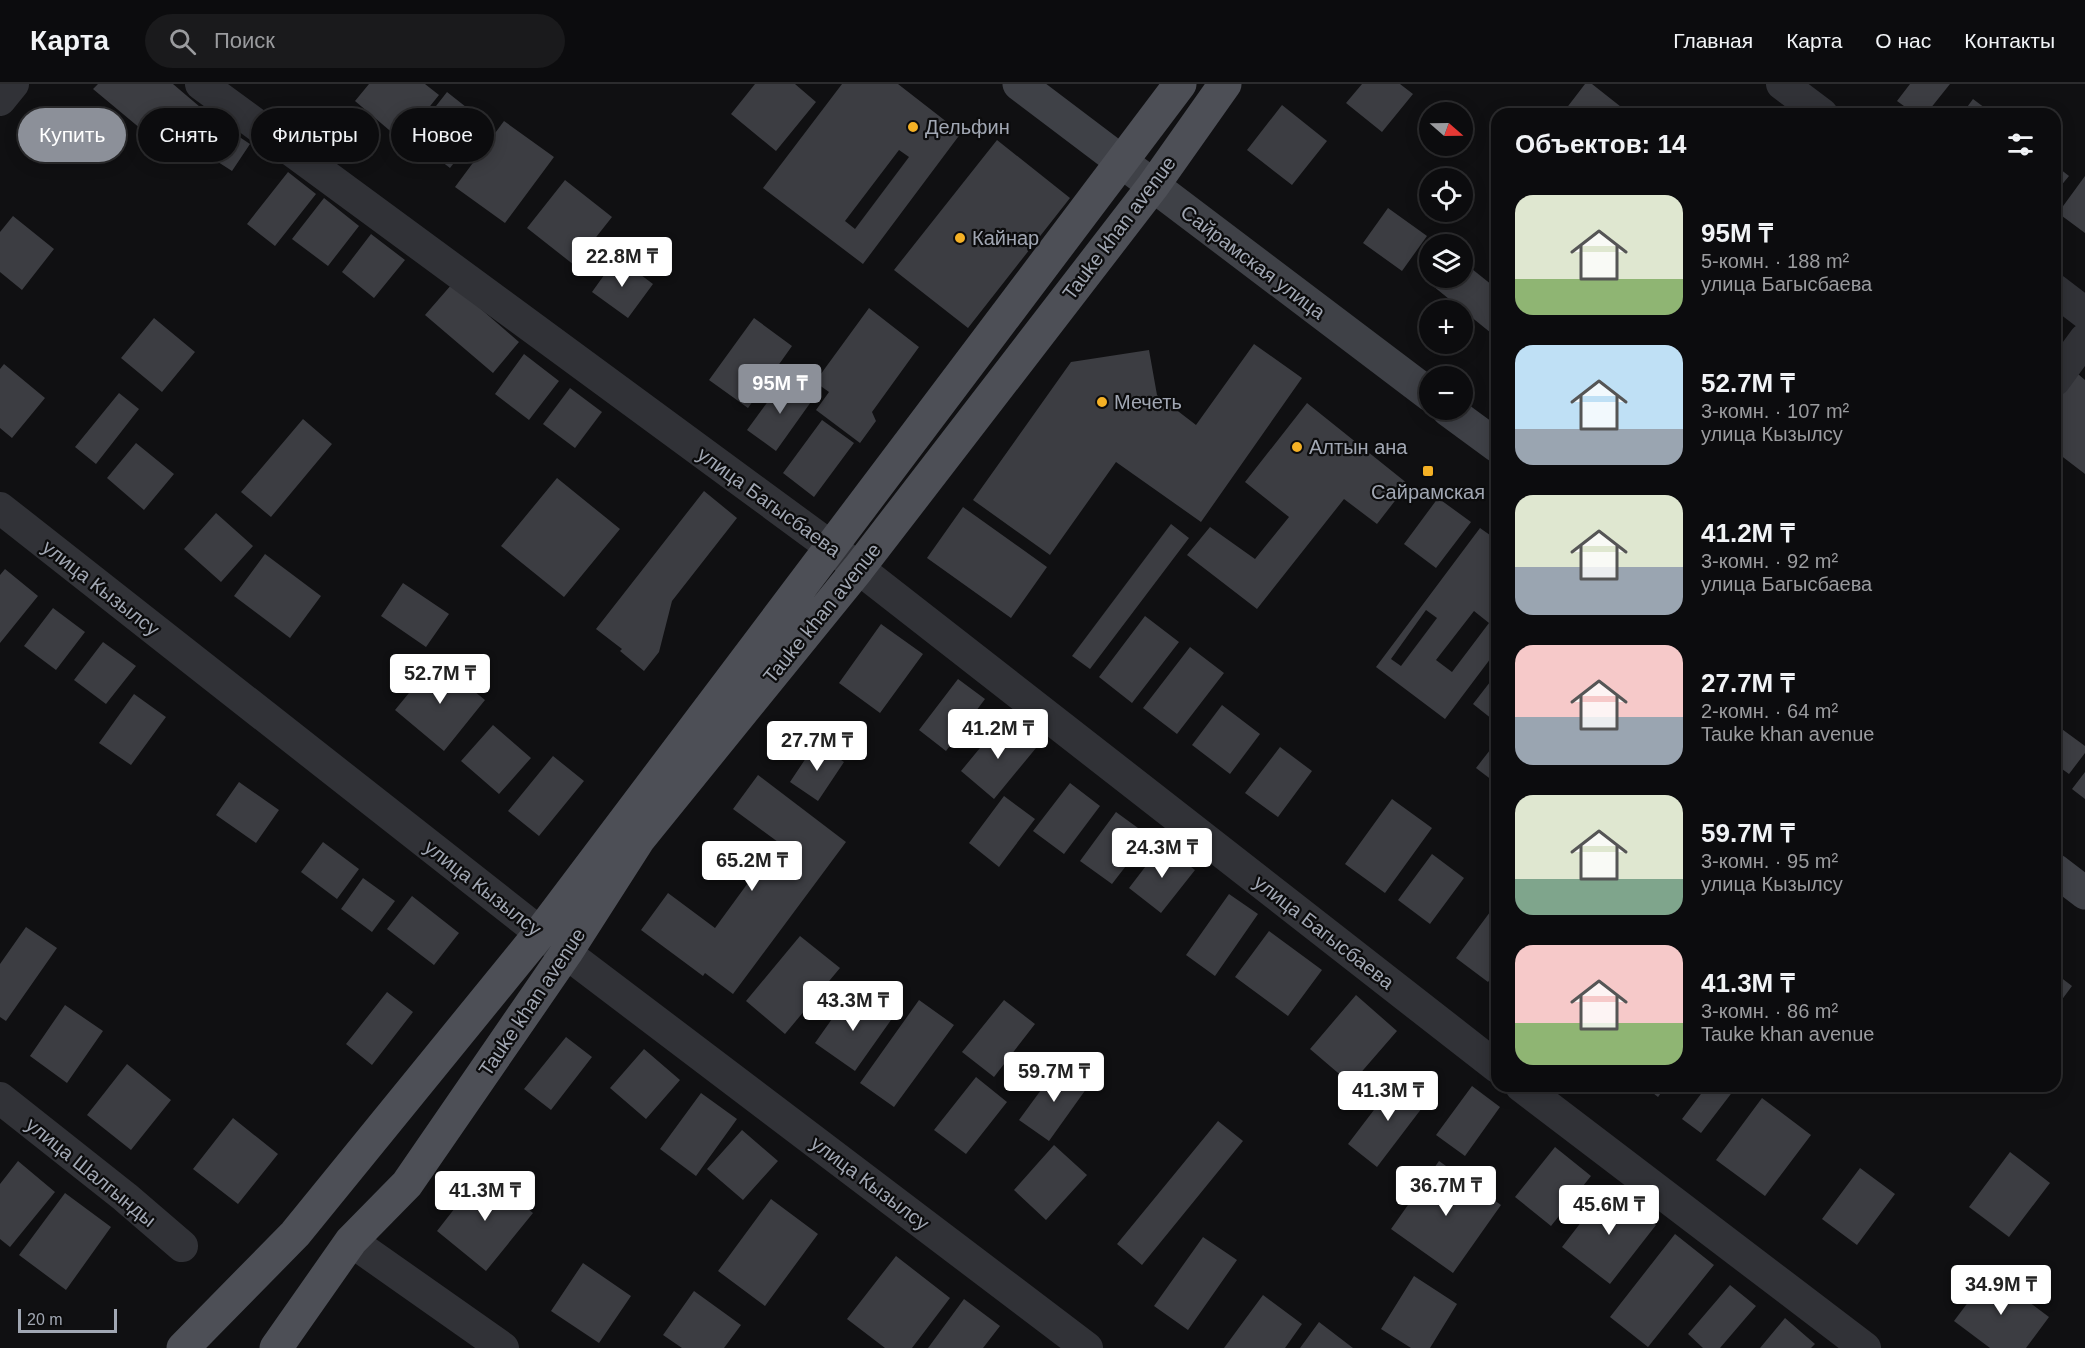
<!DOCTYPE html>
<html lang="ru">
<head>
<meta charset="utf-8">
<style>
	:root { --surface:#0c0c0e; --page:#1a1a1c; --text:#f1f3f6; --muted:#9a9b9e; --line:#2c2c2e; --accent:#8c9099 }
	body { margin:0; font-family:Arial,sans-serif; background:var(--page); color:var(--text); height:100vh; display:flex; flex-direction:column; font-size:22px; white-space:nowrap }
	* { box-sizing:border-box; margin:0 }
	p { font-size:20px; color:var(--muted) }
	.icon { flex:none; width:33px; height:33px; fill:none; stroke:currentColor; stroke-width:2; stroke-linecap:round; stroke-linejoin:round }
	.map { position:relative; flex:1; overflow:hidden }
	.side { position:absolute; left:1491px; top:24px; width:570px; height:984px; display:flex; flex-direction:column; background:var(--surface); border-radius:18px; box-shadow:0 3px 15px #0003,0 0 0 2px var(--line) }
	.side>* { flex:none }
	.banner { position:absolute; left:18px; top:24px; width:570px; height:54px; display:flex; gap:12px }
	.needle { width:39px; rotate:110deg }
	.tools { position:absolute; left:1419px; top:18px; display:grid; gap:12px }
	.tools a { display:grid; place-items:center; width:54px; height:54px; border-radius:50%; background:var(--surface); box-shadow:0 3px 15px #0003,0 0 0 2px var(--line); font-size:30px }
	.scale { position:absolute; left:18px; bottom:15px; width:99px; box-sizing:border-box; padding-left:6px; border:3px solid #a1a7b3; border-top:0; font-size:16px; line-height:21px; white-space:nowrap; color:#a1a7b3; -webkit-text-stroke:4px #0c0c0d; paint-order:stroke }
	.price { position:absolute; translate:-50% -51px; padding:0 14px; border-radius:6px; background:#fff; color:#222; font-size:20px; line-height:39px; filter:drop-shadow(0 2px 3px #0008) }
	.price::after { content:''; position:absolute; left:50%; top:36px; width:18px; height:14px; margin-left:-9px; background:inherit; clip-path:polygon(0 0,100% 0,50% 100%) }
	.price.active { background:var(--accent); color:#fff }
	ul { padding:0; list-style:none }
	li { display:flex; align-items:center; gap:18px; height:150px; padding:0 24px }
	li span { display:grid; place-items:center; flex:none; width:168px; height:120px; border-radius:18px; color:#555 }
	li>.icon { margin-inline-start:auto }
	span .icon { width:72px; height:72px; fill:#fffc; stroke-width:1 }
	li b { font-size:26px }
	h2 { display:flex; justify-content:space-between; align-items:center; height:72px; padding:0 24px; font-size:26px }
	.chip { padding:0 21px; border-radius:27px; background:var(--surface); box-shadow:0 3px 15px #0003,0 0 0 2px var(--line); font-size:21px; line-height:54px }
	.chip.active { background:var(--accent); color:#fff }
	header { display:flex; align-items:center; gap:36px; box-sizing:border-box; height:84px; padding:0 30px; background:var(--surface); border-bottom:2px solid var(--line) }
	header strong { font-size:28px }
	nav { display:flex; gap:33px; margin-inline-start:auto; font-size:21px }
	.search { width:420px; height:54px; background:var(--page); display:flex; align-items:center; gap:15px; box-sizing:border-box; padding:0 21px; border-radius:33px; color:var(--muted); font-size:22px }
	.map>svg:first-child { display:block }
	.building { fill:#3c3d42; fill-rule:evenodd }
	.lines { fill:none; stroke-linecap:round; stroke-linejoin:round }
	.street { stroke:#313237; stroke-width:32 }
	.secondary { stroke:#3f4147; stroke-width:33 }
	.primary { stroke:#4d4f56; stroke-width:33 }
	.poi-dot { fill:#f5b125; stroke:#0c0c0d; stroke-width:2 }
	.labels { text-anchor:middle; stroke-width:4.5; stroke-linejoin:round; paint-order:stroke }
	.poi-label { font-size:20px; fill:#a1a7b3; stroke:#0c0c0d; text-anchor:start }
	.street-label { font-size:20px; fill:#a1a7b3; stroke:#0c0c0d }
</style>
</head>
<body>
<header>
<strong>Карта</strong>
<div class="search"><svg class="icon" aria-label="search" viewBox="0 0 24 24"><circle cx="10" cy="10" r="6"/><path d="M15 15l6 6"/></svg>Поиск</div>
<nav><a>Главная</a><a>Карта</a><a>О нас</a><a>Контакты</a></nav>
</header>
<div class="map">
<svg width="2085" height="1264" viewBox="0 0 2085 1264">
	<rect width="100%" height="100%" fill="#101012"/>
	<path class="building" d="M 98,0 L 173,0 L 200,23 L 165,65 L 93,5 Z
		M 369,0 L 425,0 L 439,11 L 402,57 L 355,17 Z
		M 755,0 L 795,0 L 816,18 L 776,67 L 731,30 Z
		M 842,0 L 898,0 L 961,49 L 863,180 L 763,104 ZM 899,66 L 909,73 L 855,145 L 845,137 Z
		M 1362,0 L 1400,0 L 1413,10 L 1382,48 L 1346,19 Z
		M 1585,0 L 1592,0 L 1630,30 L 1562,30 Z
		M 1910,0 L 1950,0 L 1926,30 L 1915,30 L 1897,17 Z
		M 447,8 L 485,38 L 450,84 L 411,54 Z
		M 1973,15 L 1993,30 L 1962,30 Z
		M 1282,21 L 1327,57 L 1292,101 L 1247,66 Z
		M 208,32 L 250,60 L 232,87 L 190,60 Z
		M 504,37 L 554,73 L 505,139 L 455,103 Z
		M 997,56 L 1070,114 L 968,244 L 894,186 Z
		M 2055,81 L 2069,92 L 2055,109 Z
		M 288,88 L 316,110 L 275,162 L 247,140 Z
		M 2085,92 L 2085,149 L 2058,129 Z
		M 565,96 L 612,133 L 574,181 L 527,144 Z
		M 324,114 L 359,142 L 328,182 L 292,155 Z
		M 1388,124 L 1427,152 L 1402,187 L 1363,159 Z
		M 13,132 L 54,165 L 22,206 L 0,188 L 0,148 Z
		M 371,150 L 405,176 L 374,214 L 342,188 Z
		M 617,173 L 653,200 L 628,234 L 592,208 Z
		M 1462,177 L 1497,205 L 1497,241 L 1491,249 L 1433,202 L 1439,194 L 1462,194 Z
		M 452,200 L 519,258 L 493,289 L 425,231 Z
		M 869,224 L 919,263 L 872,328 L 876,337 L 860,359 L 816,326 L 829,308 L 815,298 Z
		M 154,234 L 195,268 L 162,308 L 121,274 Z
		M 754,234 L 792,262 L 748,324 L 709,296 Z
		M 1254,260 L 1302,294 L 1201,438 L 1116,378 L 1050,471 L 973,416 L 1071,278 L 1149,266 L 1157,311 L 1196,341 Z
		M 524,270 L 559,297 L 529,336 L 495,310 Z
		M 4,280 L 45,314 L 12,354 L 0,344 L 0,285 Z
		M 2078,290 L 2085,296 L 2085,390 L 2055,367 L 2055,319 Z
		M 785,294 L 813,315 L 776,367 L 747,346 Z
		M 570,304 L 602,328 L 575,364 L 543,340 Z
		M 119,309 L 139,325 L 96,380 L 75,363 Z
		M 1307,319 L 1408,400 L 1377,440 L 1344,415 L 1257,525 L 1187,471 L 1210,443 L 1255,475 L 1289,433 L 1245,398 Z
		M 303,335 L 332,360 L 271,433 L 241,408 Z
		M 822,336 L 854,359 L 814,413 L 783,389 Z
		M 136,359 L 174,390 L 144,426 L 107,394 Z
		M 557,394 L 620,445 L 564,513 L 501,462 Z
		M 704,407 L 737,434 L 672,517 L 659,568 L 644,587 L 620,567 L 622,565 L 596,545 Z
		M 1438,414 L 1471,438 L 1436,484 L 1404,460 Z
		M 963,423 L 1047,483 L 1011,534 L 927,474 Z
		M 216,429 L 253,462 L 221,498 L 184,465 Z
		M 1171,440 L 1189,454 L 1090,585 L 1072,572 Z
		M 1480,444 L 1497,456 L 1497,566 L 1445,635 L 1376,583 ZM 1426,526 L 1437,534 L 1401,582 L 1391,575 ZM 1474,527 L 1489,539 L 1452,588 L 1436,576 Z
		M 265,470 L 321,512 L 290,554 L 234,512 Z
		M 5,485 L 38,512 L 0,559 L 0,491 Z
		M 403,499 L 449,530 L 426,563 L 381,532 Z
		M 53,524 L 85,548 L 56,586 L 24,562 Z
		M 1145,532 L 1179,558 L 1132,619 L 1099,593 Z
		M 881,540 L 923,570 L 880,629 L 839,599 Z
		M 103,558 L 136,582 L 106,620 L 74,596 Z
		M 1190,563 L 1224,589 L 1177,650 L 1143,624 Z
		M 436,576 L 485,616 L 444,667 L 395,626 Z
		M 1497,589 L 1497,639 L 1473,620 Z
		M 958,595 L 985,615 L 946,667 L 919,646 Z
		M 134,610 L 166,633 L 131,681 L 99,659 Z
		M 1222,621 L 1260,650 L 1230,690 L 1192,661 Z
		M 1003,636 L 1036,664 L 994,715 L 961,687 Z
		M 2055,640 L 2085,662 L 2085,669 L 2069,690 L 2055,680 Z
		M 493,641 L 531,674 L 499,710 L 461,677 Z
		M 1497,657 L 1497,700 L 1476,684 Z
		M 816,659 L 844,678 L 818,717 L 790,698 Z
		M 1280,663 L 1312,687 L 1278,733 L 1245,709 Z
		M 553,672 L 584,697 L 539,752 L 508,727 Z
		M 2085,688 L 2085,715 L 2072,705 Z
		M 758,691 L 846,758 L 733,910 L 705,889 L 703,892 L 641,846 L 668,809 L 715,844 L 778,758 L 733,725 Z
		M 239,698 L 279,726 L 256,759 L 216,731 Z
		M 1070,699 L 1100,722 L 1064,770 L 1033,747 Z
		M 1004,712 L 1035,735 L 999,783 L 969,759 Z
		M 1392,715 L 1432,744 L 1385,809 L 1345,780 Z
		M 1116,728 L 1149,752 L 1112,800 L 1080,777 Z
		M 323,758 L 359,785 L 337,815 L 301,788 Z
		M 1162,761 L 1195,786 L 1161,829 L 1129,804 Z
		M 1432,770 L 1464,794 L 1430,840 L 1398,816 Z
		M 363,794 L 395,817 L 372,848 L 341,825 Z
		M 1229,810 L 1258,830 L 1215,892 L 1186,871 Z
		M 412,812 L 459,849 L 434,881 L 387,845 Z
		M 1490,828 L 1497,833 L 1497,886 L 1488,898 L 1456,874 Z
		M 26,843 L 57,864 L 6,937 L 0,933 L 0,880 Z
		M 1269,847 L 1322,886 L 1288,932 L 1235,893 Z
		M 800,852 L 840,884 L 785,950 L 746,917 Z
		M 2055,889 L 2072,902 L 2055,925 Z
		M 387,908 L 413,928 L 372,981 L 346,960 Z
		M 851,908 L 891,936 L 855,987 L 815,959 Z
		M 1356,911 L 1397,947 L 1351,1000 L 1310,965 Z
		M 919,916 L 954,941 L 894,1023 L 860,999 Z
		M 1004,916 L 1035,940 L 994,993 L 962,968 Z
		M 65,921 L 103,947 L 67,999 L 30,972 Z
		M 566,953 L 592,973 L 551,1026 L 524,1005 Z
		M 644,965 L 680,996 L 646,1035 L 610,1004 Z
		M 127,980 L 171,1016 L 131,1066 L 87,1031 Z
		M 1060,980 L 1089,1001 L 1049,1057 L 1019,1036 Z
		M 976,993 L 1007,1018 L 966,1070 L 934,1046 Z
		M 1399,993 L 1428,1016 L 1377,1083 L 1348,1060 Z
		M 1472,1002 L 1500,1023 L 1465,1072 L 1436,1051 Z
		M 1644,1002 L 1666,1002 L 1658,1013 Z
		M 1707,1002 L 1737,1002 L 1701,1049 L 1682,1035 Z
		M 701,1009 L 737,1035 L 696,1092 L 660,1065 Z
		M 1762,1014 L 1811,1051 L 1765,1112 L 1716,1076 Z
		M 233,1034 L 278,1070 L 238,1120 L 193,1085 Z
		M 1218,1037 L 1243,1057 L 1142,1181 L 1117,1160 Z
		M 742,1046 L 778,1077 L 743,1116 L 707,1085 Z
		M 1054,1061 L 1087,1091 L 1046,1136 L 1014,1106 Z
		M 1555,1063 L 1591,1092 L 1551,1142 L 1515,1113 Z
		M 2010,1068 L 2050,1099 L 2009,1153 L 1969,1123 Z
		M 18,1077 L 55,1108 L 10,1163 L 0,1155 L 0,1100 Z
		M 1439,1077 L 1501,1121 L 1453,1189 L 1391,1145 Z
		M 1860,1084 L 1895,1110 L 1857,1161 L 1822,1135 Z
		M 483,1088 L 533,1129 L 486,1187 L 437,1147 Z
		M 1608,1103 L 1656,1141 L 1610,1200 L 1562,1163 Z
		M 65,1109 L 111,1143 L 66,1206 L 19,1171 Z
		M 771,1115 L 818,1150 L 765,1222 L 718,1187 Z
		M 1675,1150 L 1714,1181 L 1648,1263 L 1610,1233 Z
		M 1203,1153 L 1237,1176 L 1188,1246 L 1154,1222 Z
		M 896,1172 L 950,1214 L 912,1264 L 885,1264 L 847,1235 Z
		M 583,1179 L 631,1212 L 599,1259 L 551,1227 Z
		M 1990,1189 L 2049,1233 L 2026,1264 L 1990,1264 L 1954,1237 Z
		M 1414,1192 L 1457,1220 L 1430,1264 L 1411,1264 L 1381,1245 Z
		M 1730,1201 L 1756,1222 L 1720,1264 L 1703,1264 L 1688,1250 Z
		M 694,1207 L 741,1241 L 724,1264 L 682,1264 L 663,1251 Z
		M 1263,1211 L 1302,1240 L 1285,1264 L 1224,1264 Z
		M 964,1215 L 1000,1242 L 983,1264 L 928,1264 Z
		M 1785,1234 L 1815,1260 L 1811,1264 L 1760,1264 Z
		M 1319,1238 L 1353,1264 L 1300,1264 Z"/>
	<g class="lines">
		<path class="street" d="M 201,0 L 831,463 L 1497,983
			M 1782,0 L 1822,30
			M 0,16 L 13,0
			M 2055,206 L 2085,229
			M 2055,296 L 2085,255
			M 0,424 L 566,869 L 1087,1264
			M 1521,1002 L 1865,1264
			M 0,1014 L 125,1113 L 182,1162
			M 351,1157 L 503,1264"/>
		<path class="secondary" d="M 1019,0 L 1430,311
			M 1448,326 L 1497,362
			M 2055,786 L 2085,809"/>
		<path class="primary" d="M 183,1264 L 295,1150 L 540,849 L 1180,0
			M 276,1264 L 351,1157 L 407,1100 L 566,869 L 639,755 L 858,485 L 1153,102 L 1225,0"/>
	</g>
	<g class="poi-dot">
		<circle cx="913" cy="43" r="6"/>
		<circle cx="960" cy="154" r="6"/>
		<circle cx="1102" cy="318" r="6"/>
		<circle cx="1297" cy="363" r="6"/>
		<rect x="1422" y="381" width="12" height="12" rx="3"/>
	</g>
	<g class="labels">
		<g class="poi-label">
			<text x="925" y="50">Дельфин</text>
			<text x="972" y="161">Кайнар</text>
			<text x="1114" y="325">Мечеть</text>
			<text x="1309" y="370">Алтын ана</text>
			<text x="1428" y="415" text-anchor="middle">Сайрамская</text>
		</g>
		<g class="street-label">
			<text transform="translate(1119 144) rotate(-53)" y="7">Tauke khan avenue</text>
			<text transform="translate(1253 178) rotate(37)" y="7">Сайрамская улица</text>
			<text transform="translate(769 418) rotate(36)" y="7">улица Багысбаева</text>
			<text transform="translate(101 504) rotate(38)" y="7">улица Кызылсу</text>
			<text transform="translate(822 529) rotate(-51)" y="7">Tauke khan avenue</text>
			<text transform="translate(483 804) rotate(38)" y="7">улица Кызылсу</text>
			<text transform="translate(1324 848) rotate(38)" y="7">улица Багысбаева</text>
			<text transform="translate(532 918) rotate(-56)" y="7">Tauke khan avenue</text>
			<text transform="translate(91 1088) rotate(39)" y="7">улица Шалгынды</text>
			<text transform="translate(870 1099) rotate(37)" y="7">улица Кызылсу</text>
		</g>
	</g>
</svg>
<div class="tools">
<a><svg class="needle" viewBox="-14 -14 28 28"><path d="M0-13l5 13h-10z" fill="#e53935"/><path d="M0 13l5-13h-10z" fill="#9a9b9e"/></svg></a>
<a><svg class="icon" aria-label="locate" viewBox="0 0 24 24"><circle cx="12" cy="12" r="6"/><path d="M12 2v4M12 18v4M2 12h4M18 12h4"/></svg></a>
<a><svg class="icon" aria-label="layers" viewBox="0 0 24 24"><path d="M12 4l9 5-9 5-9-5zM3 14l9 5 9-5"/></svg></a>
<a>+</a>
<a>−</a>
</div>
<div class="scale">20 m</div>
<b class="price" style="left:622px;top:204px">22.8M ₸</b>
<b class="price active" style="left:780px;top:331px">95M ₸</b>
<b class="price" style="left:440px;top:621px">52.7M ₸</b>
<b class="price" style="left:998px;top:676px">41.2M ₸</b>
<b class="price" style="left:817px;top:688px">27.7M ₸</b>
<b class="price" style="left:1162px;top:795px">24.3M ₸</b>
<b class="price" style="left:752px;top:808px">65.2M ₸</b>
<b class="price" style="left:853px;top:948px">43.3M ₸</b>
<b class="price" style="left:1054px;top:1019px">59.7M ₸</b>
<b class="price" style="left:1388px;top:1038px">41.3M ₸</b>
<b class="price" style="left:1446px;top:1133px">36.7M ₸</b>
<b class="price" style="left:485px;top:1138px">41.3M ₸</b>
<b class="price" style="left:1609px;top:1152px">45.6M ₸</b>
<b class="price" style="left:2001px;top:1232px">34.9M ₸</b>
<div class="banner">
<a class="chip active">Купить</a>
<a class="chip">Снять</a>
<a class="chip">Фильтры</a>
<a class="chip">Новое</a>
</div>
<section class="side">
<h2>Объектов: 14<svg class="icon" aria-label="filters" viewBox="0 0 24 24"><path d="M4 7h16M4 17h16"/><circle cx="9" cy="7" r="2"/><circle cx="15" cy="17" r="2"/></svg></h2>
<ul>
<li><span style="background:linear-gradient(#dfe7d0 70%,#8fb573 0)"><svg class="icon" aria-label="home" viewBox="0 0 24 24"><path d="M3 11l9-7 9 7M6 9v11h12V9"/></svg></span><div><b>95M ₸</b><p>5-комн. · 188 m²</p><p>улица Багысбаева</p></div></li>
<li><span style="background:linear-gradient(#bfe0f5 70%,#9aa5b1 0)"><svg class="icon" aria-label="home" viewBox="0 0 24 24"><path d="M3 11l9-7 9 7M6 9v11h12V9"/></svg></span><div><b>52.7M ₸</b><p>3-комн. · 107 m²</p><p>улица Кызылсу</p></div></li>
<li><span style="background:linear-gradient(#dfe7d0 60%,#9aa5b1 0)"><svg class="icon" aria-label="home" viewBox="0 0 24 24"><path d="M3 11l9-7 9 7M6 9v11h12V9"/></svg></span><div><b>41.2M ₸</b><p>3-комн. · 92 m²</p><p>улица Багысбаева</p></div></li>
<li><span style="background:linear-gradient(#f6c9c9 60%,#9aa5b1 0)"><svg class="icon" aria-label="home" viewBox="0 0 24 24"><path d="M3 11l9-7 9 7M6 9v11h12V9"/></svg></span><div><b>27.7M ₸</b><p>2-комн. · 64 m²</p><p>Tauke khan avenue</p></div></li>
<li><span style="background:linear-gradient(#dfe7d0 70%,#7fa58c 0)"><svg class="icon" aria-label="home" viewBox="0 0 24 24"><path d="M3 11l9-7 9 7M6 9v11h12V9"/></svg></span><div><b>59.7M ₸</b><p>3-комн. · 95 m²</p><p>улица Кызылсу</p></div></li>
<li><span style="background:linear-gradient(#f6c9c9 65%,#8fb573 0)"><svg class="icon" aria-label="home" viewBox="0 0 24 24"><path d="M3 11l9-7 9 7M6 9v11h12V9"/></svg></span><div><b>41.3M ₸</b><p>3-комн. · 86 m²</p><p>Tauke khan avenue</p></div></li>
</ul>
</section>
</div>
</body>
</html>
